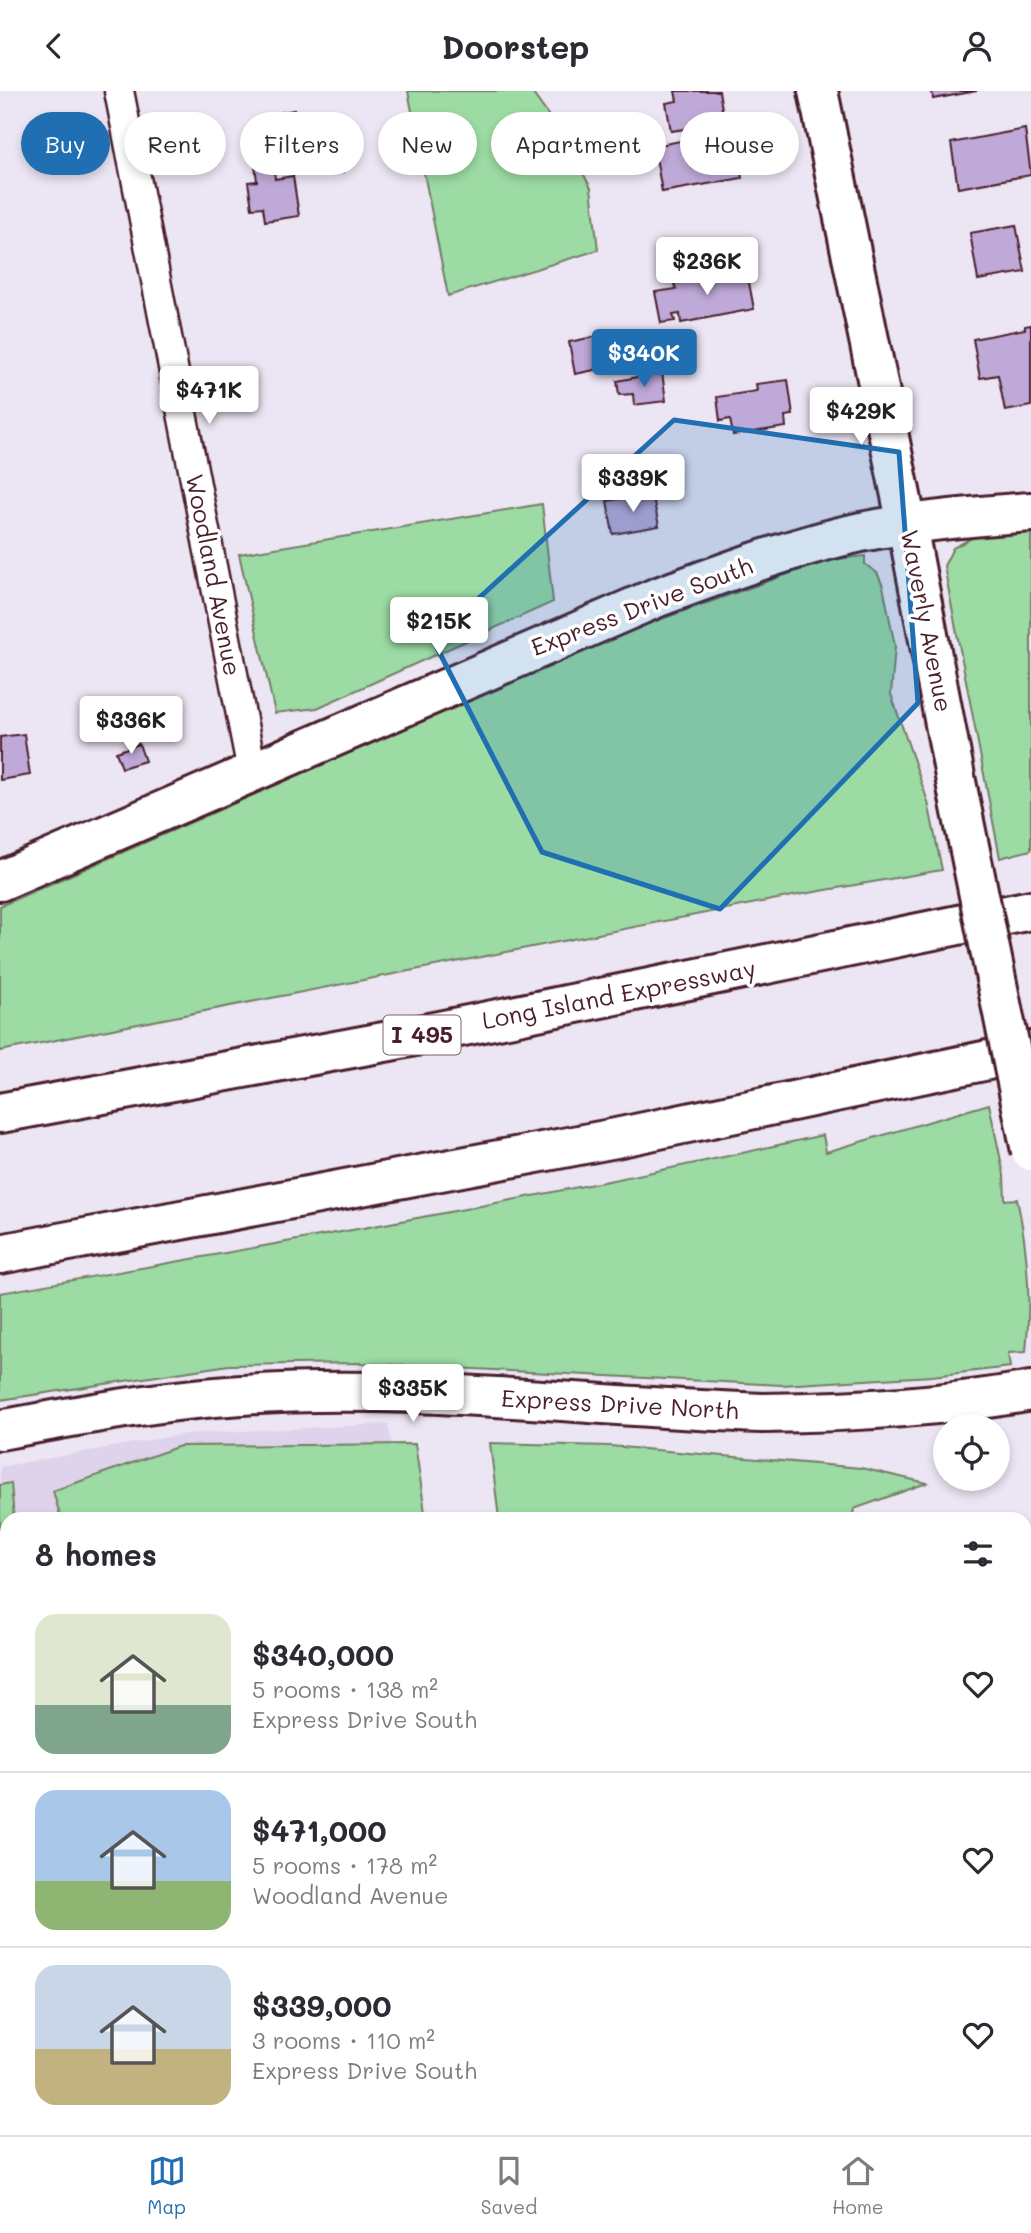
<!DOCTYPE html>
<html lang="en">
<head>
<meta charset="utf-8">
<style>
	:root { --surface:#fff; --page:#f2f2f3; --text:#2b2b33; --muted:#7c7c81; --line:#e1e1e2; --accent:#1f6fb2 }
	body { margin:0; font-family:Mali,sans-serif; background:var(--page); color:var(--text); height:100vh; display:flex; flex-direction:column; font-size:26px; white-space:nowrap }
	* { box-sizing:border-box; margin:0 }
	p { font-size:23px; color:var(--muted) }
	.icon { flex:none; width:38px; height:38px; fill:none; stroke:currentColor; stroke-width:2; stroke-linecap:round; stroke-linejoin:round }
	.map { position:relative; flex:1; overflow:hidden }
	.panel { position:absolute; left:0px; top:1421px; width:1032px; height:623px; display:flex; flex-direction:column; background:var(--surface); border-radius:21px 21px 0 0; box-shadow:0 4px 10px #0003 }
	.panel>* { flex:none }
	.top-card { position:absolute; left:21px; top:21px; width:990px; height:63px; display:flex; gap:14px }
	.buttons { position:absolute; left:933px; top:1323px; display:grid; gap:14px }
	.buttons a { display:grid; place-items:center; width:77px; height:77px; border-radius:50%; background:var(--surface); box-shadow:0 4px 10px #0003; font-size:35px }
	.price { position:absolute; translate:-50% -60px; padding:0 16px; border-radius:7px; background:#fff; color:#222; font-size:23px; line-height:46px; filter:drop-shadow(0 2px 4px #0008) }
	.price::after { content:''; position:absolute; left:50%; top:42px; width:21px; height:16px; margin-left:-10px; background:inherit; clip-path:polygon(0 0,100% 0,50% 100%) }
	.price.current { background:var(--accent); color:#fff }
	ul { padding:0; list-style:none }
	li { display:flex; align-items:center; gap:21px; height:175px; padding:0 35px }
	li+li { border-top:2px solid var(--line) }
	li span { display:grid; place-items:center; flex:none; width:196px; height:140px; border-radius:21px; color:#555 }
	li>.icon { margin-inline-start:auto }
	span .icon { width:84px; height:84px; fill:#fffc; stroke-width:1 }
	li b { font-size:30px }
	h2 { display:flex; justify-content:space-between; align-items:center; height:84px; padding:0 35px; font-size:30px }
	.tag { padding:0 24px; border-radius:32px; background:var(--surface); box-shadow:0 4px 10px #0003; font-size:24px; line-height:63px }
	.tag.current { background:var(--accent); color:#fff }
	header { display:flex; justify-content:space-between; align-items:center; height:91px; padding:0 35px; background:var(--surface); font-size:32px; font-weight:800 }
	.menu { display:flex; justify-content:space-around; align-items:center; height:98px; border-top:2px solid var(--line); background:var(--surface); font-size:19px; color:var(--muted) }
	.menu a { display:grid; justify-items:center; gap:4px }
	.menu .current { color:var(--accent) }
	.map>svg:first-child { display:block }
	.built { fill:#ded3eb }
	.green { fill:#9cdba3; stroke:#737d67; stroke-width:2 }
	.building { fill:#bfa9d8; stroke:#4a1f2b; stroke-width:2 }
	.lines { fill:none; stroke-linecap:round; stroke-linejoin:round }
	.lane-casing { stroke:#4a1f2b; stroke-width:19 }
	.street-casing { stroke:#4a1f2b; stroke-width:33 }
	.secondary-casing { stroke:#4a1f2b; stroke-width:44 }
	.highway-casing { stroke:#4a1f2b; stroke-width:44 }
	.lane { stroke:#fff; stroke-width:14 }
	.street { stroke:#fff; stroke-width:28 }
	.secondary { stroke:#fff; stroke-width:38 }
	.highway { stroke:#fff; stroke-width:38 }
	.secondary-bridge-casing { stroke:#4a1f2b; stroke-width:44; stroke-linecap:butt }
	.secondary-bridge { stroke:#fff; stroke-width:38 }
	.marked { fill:#1f6fb2; fill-opacity:0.2; stroke:#1f6fb2; stroke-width:5; stroke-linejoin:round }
	.labels { text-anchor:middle; stroke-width:7; stroke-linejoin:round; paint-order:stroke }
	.shield { fill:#fff; stroke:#80626b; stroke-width:2 }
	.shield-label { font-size:23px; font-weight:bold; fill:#4a1f2b }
	.street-label { font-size:24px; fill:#4a1f2b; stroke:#fff }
</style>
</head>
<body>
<header><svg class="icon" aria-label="back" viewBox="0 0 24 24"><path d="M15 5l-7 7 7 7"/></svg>Doorstep<svg class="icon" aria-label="person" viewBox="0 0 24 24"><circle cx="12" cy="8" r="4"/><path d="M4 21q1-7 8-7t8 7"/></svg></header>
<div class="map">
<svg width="1031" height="2044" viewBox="0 0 1031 2044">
	<rect width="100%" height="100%" fill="#ece5f3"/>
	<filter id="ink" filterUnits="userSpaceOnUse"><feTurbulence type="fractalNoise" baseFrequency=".0143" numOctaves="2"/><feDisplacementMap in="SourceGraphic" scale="14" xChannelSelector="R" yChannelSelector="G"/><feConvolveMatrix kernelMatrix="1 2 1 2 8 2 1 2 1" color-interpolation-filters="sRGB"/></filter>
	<g filter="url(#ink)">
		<path class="built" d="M 388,1333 L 405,1428 L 7,1428 L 7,2037 L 513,2037 L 514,2044 L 0,2044 L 0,1376 L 185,1343 Z
			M 1031,1945 L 1031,2044 L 544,2044 L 579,2037 L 1026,2037 L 1026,1946 Z"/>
		<path class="green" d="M 408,0 L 531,0 L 563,45 L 591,97 L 598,159 L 448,205 Z
			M 542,413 L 553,511 L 317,617 L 275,622 L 239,463 Z
			M 1031,437 L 1031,759 L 1000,767 L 944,475 L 953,457 L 979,443 Z
			M 865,465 L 865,473 L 877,482 L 883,495 L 895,555 L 891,603 L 928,711 L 942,779 L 803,803 L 0,960 L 0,815 L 628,540 L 828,469 Z
			M 989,1013 L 1004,1084 L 1005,1109 L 1017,1108 C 1028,1158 1031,1211 1026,1261 L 1008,1262 L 1010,1276 L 932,1285 L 781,1294 L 357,1272 L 229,1274 L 0,1309 L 0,1202 C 275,1153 550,1106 823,1044 L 826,1061 Z
			M 490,1352 L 610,1355 L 861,1377 L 927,1392 L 854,1418 L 852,1428 L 499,1428 Z
			M 415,1353 L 426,1428 L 61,1428 L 53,1400 L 180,1355 Z
			M 11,1392 L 14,1428 L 7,1428 L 7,1850 L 0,1856 L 0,1394 Z"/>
		<path class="building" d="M 675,0 L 719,0 L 724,30 L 732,29 L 742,87 L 662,101 L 654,55 L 686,49 L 685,38 L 671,40 L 666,12 L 677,10 Z
			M 932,0 L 977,0 L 933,8 Z
			M 294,19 L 299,50 L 268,55 L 263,25 Z
			M 1025,38 L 1031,84 L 958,97 L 951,52 Z
			M 337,44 L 338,62 L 342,62 L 343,81 L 302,83 L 300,47 Z
			M 273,71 L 275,88 L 293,85 L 299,125 L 265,130 L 263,116 L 252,117 L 248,91 L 257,90 L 255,74 Z
			M 1016,134 L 1025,181 L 978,189 L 970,142 Z
			M 746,176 L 754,218 L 681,232 L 680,223 L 673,224 L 675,230 L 661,232 L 655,201 L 676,198 L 674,192 L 712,186 L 712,183 Z
			M 1031,234 L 1031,315 L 1005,320 L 998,284 L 980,287 L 973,248 L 1025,238 L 1025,235 Z
			M 613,242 L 619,274 L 575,283 L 569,251 Z
			M 662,281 L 666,310 L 634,314 L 633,303 L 619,304 L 617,290 Z
			M 788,289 L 793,324 L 785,325 L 786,336 L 733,344 L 730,328 L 720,330 L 717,306 L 757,300 L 756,293 Z
			M 652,402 L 659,435 L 613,443 L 607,410 Z
			M 24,643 L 30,684 L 0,689 L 0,646 Z
			M 139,653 L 145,670 L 122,677 L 116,661 Z
			M 1026,1651 L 1031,1671 L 1031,1705 L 1026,1707 Z
			M 1026,1719 L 1031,1738 L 1026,1740 Z
			M 1031,1768 L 1031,1830 L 1026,1831 L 1026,1769 Z
			M 1026,1859 L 1031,1859 L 1031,1909 L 1026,1910 Z"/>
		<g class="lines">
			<g class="lane-casing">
				<path id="lane" d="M 1026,1761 L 1031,1759
					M 1026,1986 L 1031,1985
					M 305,2037 L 306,2044
					M 407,2037 L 409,2044
					M 912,2037 L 913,2044
					M 682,2044 L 726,2037"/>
			</g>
			<g class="street-casing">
				<path id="street" d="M 119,0 L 252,680"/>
			</g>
			<g class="secondary-casing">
				<path id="secondary" d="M 818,0 L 907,434 L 958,701
					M 0,790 L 658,506 C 724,482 792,456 861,441 C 917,430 974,425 1031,421
					M 0,1339 C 80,1324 160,1309 242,1304 C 414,1292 590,1316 762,1322 C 852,1321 943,1316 1031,1300"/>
			</g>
			<g class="highway-casing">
				<path id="highway" d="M 0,1022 L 395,949 L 1031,819
					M 0,1163 L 616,1047 L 1031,960"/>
			</g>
			<use href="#lane" class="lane"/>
			<use href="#street" class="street"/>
			<use href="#secondary" class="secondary"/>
			<use href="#highway" class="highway"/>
			<g class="secondary-bridge-casing">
				<path id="secondary-bridge" d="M 958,701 L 1031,1060"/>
			</g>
			<use href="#secondary-bridge" class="secondary-bridge"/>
		</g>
	</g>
	<path class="marked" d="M 674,329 L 899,361 L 918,612 L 720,818 L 542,761 L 433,549 Z"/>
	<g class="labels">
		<rect class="shield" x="383.5" y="924.5" width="77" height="39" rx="5"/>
		<g class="shield-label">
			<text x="422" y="952">I 495</text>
		</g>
		<g class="street-label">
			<text transform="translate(213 484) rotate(79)" y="8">Woodland Avenue</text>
			<text transform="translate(642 516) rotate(-21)" y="8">Express Drive South</text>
			<text transform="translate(926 530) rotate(79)" y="8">Waverly Avenue</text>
			<text transform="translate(619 904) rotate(-11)" y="8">Long Island Expressway</text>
			<text transform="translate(620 1314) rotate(3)" y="8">Express Drive North</text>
		</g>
	</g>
</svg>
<div class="buttons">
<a><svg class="icon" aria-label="locate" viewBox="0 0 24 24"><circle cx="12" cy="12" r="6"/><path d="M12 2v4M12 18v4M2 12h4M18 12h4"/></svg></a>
</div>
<b class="price" style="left:707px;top:206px">$236K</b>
<b class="price current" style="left:644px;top:298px">$340K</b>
<b class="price" style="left:209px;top:335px">$471K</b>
<b class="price" style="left:861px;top:356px">$429K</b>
<b class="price" style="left:633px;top:423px">$339K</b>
<b class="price" style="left:439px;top:566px">$215K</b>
<b class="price" style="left:131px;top:665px">$336K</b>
<b class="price" style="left:413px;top:1333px">$335K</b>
<div class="top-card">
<a class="tag current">Buy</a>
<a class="tag">Rent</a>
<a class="tag">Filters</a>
<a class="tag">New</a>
<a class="tag">Apartment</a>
<a class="tag">House</a>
</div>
<section class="panel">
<h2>8 homes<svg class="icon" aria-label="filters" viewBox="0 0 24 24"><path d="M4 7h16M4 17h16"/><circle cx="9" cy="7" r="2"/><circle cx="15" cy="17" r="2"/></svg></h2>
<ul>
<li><span style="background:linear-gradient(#dfe7d0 65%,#7fa58c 0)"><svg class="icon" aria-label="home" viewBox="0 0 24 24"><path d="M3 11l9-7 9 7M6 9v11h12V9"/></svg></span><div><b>$340,000</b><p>5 rooms · 138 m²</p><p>Express Drive South</p></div><svg class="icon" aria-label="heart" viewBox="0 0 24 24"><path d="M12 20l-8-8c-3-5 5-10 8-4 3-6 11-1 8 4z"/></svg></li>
<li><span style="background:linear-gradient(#a9c7e8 65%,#8fb573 0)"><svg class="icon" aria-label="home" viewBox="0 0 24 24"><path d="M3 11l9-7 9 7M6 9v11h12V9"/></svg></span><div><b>$471,000</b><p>5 rooms · 178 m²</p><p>Woodland Avenue</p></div><svg class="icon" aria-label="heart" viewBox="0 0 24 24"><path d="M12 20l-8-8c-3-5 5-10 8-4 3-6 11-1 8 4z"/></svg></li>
<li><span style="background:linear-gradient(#c9d6e8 60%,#c2b280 0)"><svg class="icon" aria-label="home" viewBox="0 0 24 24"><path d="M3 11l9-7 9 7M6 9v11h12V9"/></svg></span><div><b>$339,000</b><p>3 rooms · 110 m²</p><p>Express Drive South</p></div><svg class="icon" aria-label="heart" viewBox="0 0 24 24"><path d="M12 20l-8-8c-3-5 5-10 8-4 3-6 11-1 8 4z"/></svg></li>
</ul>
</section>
</div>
<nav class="menu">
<a class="current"><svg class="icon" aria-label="map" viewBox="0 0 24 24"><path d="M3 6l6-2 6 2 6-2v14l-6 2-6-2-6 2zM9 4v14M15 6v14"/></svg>Map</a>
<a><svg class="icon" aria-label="saved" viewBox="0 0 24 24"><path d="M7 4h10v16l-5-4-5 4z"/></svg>Saved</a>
<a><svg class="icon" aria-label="home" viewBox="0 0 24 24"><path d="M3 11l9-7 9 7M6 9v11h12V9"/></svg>Home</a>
</nav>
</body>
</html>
